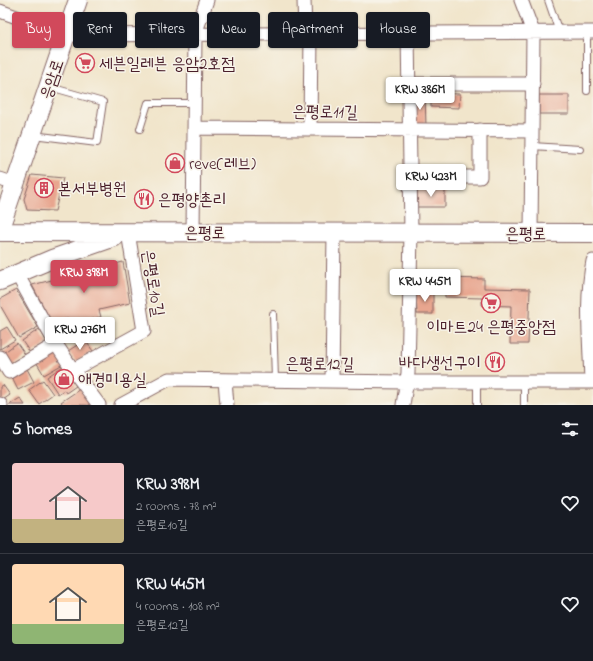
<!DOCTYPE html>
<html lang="en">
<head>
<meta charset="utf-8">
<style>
	:root { --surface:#171b24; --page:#20242c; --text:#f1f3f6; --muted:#9ea1a6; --line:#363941; --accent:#d1495b }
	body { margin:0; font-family:"Indie Flower","Poor Story",sans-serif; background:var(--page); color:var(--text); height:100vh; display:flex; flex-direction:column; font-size:15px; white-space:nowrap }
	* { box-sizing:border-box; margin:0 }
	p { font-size:13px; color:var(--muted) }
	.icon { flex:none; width:22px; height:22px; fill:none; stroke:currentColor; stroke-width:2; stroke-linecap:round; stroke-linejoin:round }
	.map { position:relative; height:405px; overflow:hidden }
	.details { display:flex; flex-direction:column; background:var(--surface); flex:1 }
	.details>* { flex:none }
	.guide { position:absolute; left:12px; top:12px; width:569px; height:36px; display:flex; gap:8px }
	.price { position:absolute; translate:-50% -34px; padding:0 9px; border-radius:4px; background:#fff; color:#222; font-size:13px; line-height:26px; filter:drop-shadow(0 1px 2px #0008) }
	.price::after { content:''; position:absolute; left:50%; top:24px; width:12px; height:9px; margin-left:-6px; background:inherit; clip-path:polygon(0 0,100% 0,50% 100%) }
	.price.on { background:var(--accent); color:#fff }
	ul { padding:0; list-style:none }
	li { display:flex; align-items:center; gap:12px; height:100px; padding:0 12px }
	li+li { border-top:1px solid var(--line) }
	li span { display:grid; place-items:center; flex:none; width:112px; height:80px; border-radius:4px; color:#555 }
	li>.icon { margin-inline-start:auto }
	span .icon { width:48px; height:48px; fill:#fffc; stroke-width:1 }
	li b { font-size:17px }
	h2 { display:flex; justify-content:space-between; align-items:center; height:48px; padding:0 12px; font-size:17px }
	.tag { padding:0 14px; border-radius:4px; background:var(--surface); box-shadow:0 1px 3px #0004; font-size:14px; line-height:36px }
	.tag.on { background:var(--accent); color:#fff }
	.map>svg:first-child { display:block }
	.building { fill:#e8a68f }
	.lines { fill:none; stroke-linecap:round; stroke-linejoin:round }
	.service-casing { stroke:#846463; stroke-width:8 }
	.minor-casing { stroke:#846463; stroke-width:15 }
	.secondary-casing { stroke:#846463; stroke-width:20 }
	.service { stroke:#fff; stroke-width:6 }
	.minor { stroke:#fff; stroke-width:13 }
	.secondary { stroke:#fff; stroke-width:18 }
	.labels { text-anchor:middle; stroke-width:3; stroke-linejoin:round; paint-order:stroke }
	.poi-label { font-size:17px; fill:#4a1f2b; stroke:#f7f3e8; text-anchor:start }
	.street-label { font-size:17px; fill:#4a1f2b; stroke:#f7f3e8 }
</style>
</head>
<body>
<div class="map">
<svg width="593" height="405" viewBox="0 0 593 405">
	<rect width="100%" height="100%" fill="#f7f3e8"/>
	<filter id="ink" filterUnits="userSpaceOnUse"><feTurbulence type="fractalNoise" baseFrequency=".025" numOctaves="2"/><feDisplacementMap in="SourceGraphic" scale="8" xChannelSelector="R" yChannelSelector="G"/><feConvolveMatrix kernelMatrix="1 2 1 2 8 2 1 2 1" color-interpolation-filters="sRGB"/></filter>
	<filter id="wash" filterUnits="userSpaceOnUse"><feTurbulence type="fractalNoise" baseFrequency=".012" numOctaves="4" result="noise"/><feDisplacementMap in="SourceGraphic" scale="16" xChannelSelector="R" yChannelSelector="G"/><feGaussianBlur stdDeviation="0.9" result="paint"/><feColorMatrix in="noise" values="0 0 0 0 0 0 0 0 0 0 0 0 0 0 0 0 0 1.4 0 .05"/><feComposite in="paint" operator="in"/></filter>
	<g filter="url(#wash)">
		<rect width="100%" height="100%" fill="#f1e5cb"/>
		<g id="blocks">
			<path class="building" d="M 431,93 L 460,94 L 459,108 L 431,107 Z
				M 415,94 L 425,94 L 426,127 L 415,127 Z
				M 539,95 L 569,95 L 569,114 L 539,114 Z
				M 32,175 L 63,178 L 55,211 L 27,210 L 24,199 Z
				M 417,189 L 445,189 L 445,207 L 417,207 Z
				M 123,262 L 130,303 L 99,310 L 101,317 L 69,325 L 68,319 L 51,321 L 32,285 Z
				M 445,278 L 484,279 L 484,288 L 530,289 L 528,344 L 510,344 L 511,306 L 482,305 L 482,298 L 445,297 Z
				M 16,290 L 38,327 L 19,338 L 0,305 L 0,299 Z
				M 416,293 L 433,293 L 433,314 L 417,314 Z
				M 7,327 L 15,340 L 0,349 L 0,331 Z
				M 39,329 L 48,343 L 31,354 L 22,341 Z
				M 85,340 L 93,351 L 76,362 L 68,351 Z
				M 17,343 L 26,356 L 12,366 L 3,353 Z
				M 53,349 L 63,364 L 44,375 L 35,360 Z
				M 63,366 L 76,386 L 66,393 L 64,390 L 58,394 L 47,377 Z
				M 26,367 L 34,382 L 18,390 L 11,376 Z
				M 43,380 L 53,394 L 39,404 L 29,390 Z
				M 3,385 L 10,395 L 0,402 L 0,387 Z
				M 80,389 L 91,405 L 63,405 L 61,402 Z
				M 20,398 L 25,405 L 9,405 Z"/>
		</g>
	</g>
	<g filter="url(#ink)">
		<use href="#blocks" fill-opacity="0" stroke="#846463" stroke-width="1"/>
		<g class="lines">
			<g class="service-casing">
				<path id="service" d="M 548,0 L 559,32
					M 587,32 L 587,91
					M 140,129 L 148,103 L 195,103
					M 33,135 L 97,143 L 103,102 L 50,87
					M 532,146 L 580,149
					M 273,314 L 275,380
					M 477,382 L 477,405
					M 524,382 L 524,405"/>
			</g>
			<g class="minor-casing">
				<path id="minor" d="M 304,0 L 305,33
					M 521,0 L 533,32 L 531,233
					M 0,11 L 66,35 L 593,32
					M 409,84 L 533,84
					M 194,128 L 532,131
					M 310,129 L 311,33
					M 410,177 L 480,177 L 480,130
					M 0,179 L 15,184
					M 193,232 L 195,34 L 207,0
					M 17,274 L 56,344 L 73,370 L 99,405
					M 0,357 L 9,372 L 56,344
					M 73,370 L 144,331 L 128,232
					M 225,380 L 227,405
					M 332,381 L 334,233
					M 591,382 C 590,342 585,300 593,261
					M 0,404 L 1,405
					M 121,405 L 169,379 L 406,382 L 593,382
					M 403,405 L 408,373 L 411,233 L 408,33"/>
			</g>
			<g class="secondary-casing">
				<path id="secondary" d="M 0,228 L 78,0
					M 0,232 L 593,233
					M 0,281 L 52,259 L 115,237"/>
			</g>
			<use href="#service" class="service"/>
			<use href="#minor" class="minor"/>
			<use href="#secondary" class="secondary"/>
		</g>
	</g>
	<defs>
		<g id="supermarket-ring" transform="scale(1)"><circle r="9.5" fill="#f7f3e8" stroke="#d1495b" stroke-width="1.5"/><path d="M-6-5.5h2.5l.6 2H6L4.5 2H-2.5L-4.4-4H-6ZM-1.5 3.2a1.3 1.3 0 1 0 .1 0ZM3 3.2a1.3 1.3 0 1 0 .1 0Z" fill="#d1495b"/></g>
		<g id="shop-ring" transform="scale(1)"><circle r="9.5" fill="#f7f3e8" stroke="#d1495b" stroke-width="1.5"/><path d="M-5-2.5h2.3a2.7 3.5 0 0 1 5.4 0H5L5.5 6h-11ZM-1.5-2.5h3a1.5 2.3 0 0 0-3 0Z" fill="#d1495b"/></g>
		<g id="building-ring" transform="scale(1)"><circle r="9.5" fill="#f7f3e8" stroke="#d1495b" stroke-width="1.5"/><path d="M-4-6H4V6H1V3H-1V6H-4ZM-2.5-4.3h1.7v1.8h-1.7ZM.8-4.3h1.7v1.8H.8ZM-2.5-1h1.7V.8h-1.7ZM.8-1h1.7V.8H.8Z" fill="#d1495b"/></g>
		<g id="restaurant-ring" transform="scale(1)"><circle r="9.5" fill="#f7f3e8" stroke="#d1495b" stroke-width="1.5"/><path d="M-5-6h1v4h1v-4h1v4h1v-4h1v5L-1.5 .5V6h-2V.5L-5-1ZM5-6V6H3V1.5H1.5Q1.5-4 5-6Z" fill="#d1495b"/></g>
	</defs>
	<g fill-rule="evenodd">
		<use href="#supermarket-ring" x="85" y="63"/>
		<use href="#shop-ring" x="175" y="163"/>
		<use href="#building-ring" x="44" y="188"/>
		<use href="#restaurant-ring" x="144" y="199"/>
		<use href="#supermarket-ring" x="491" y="303"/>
		<use href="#restaurant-ring" x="495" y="362"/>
		<use href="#shop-ring" x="64" y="379"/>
	</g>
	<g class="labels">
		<g class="poi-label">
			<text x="99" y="69">세븐일레븐 응암2호점</text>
			<text x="189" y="169">reve(레브)</text>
			<text x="58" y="194">본서부병원</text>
			<text x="158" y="205">은평양촌리</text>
			<text x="491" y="332" text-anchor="middle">이마트24 은평중앙점</text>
			<text x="481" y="368" text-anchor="end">바다생선구이</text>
			<text x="78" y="385">애경미용실</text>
		</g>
		<g class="street-label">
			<text transform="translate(51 79) rotate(-71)" y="6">응암로</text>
			<text transform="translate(325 111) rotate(1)" y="6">은평로11길</text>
			<text x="205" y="238">은평로</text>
			<text x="526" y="239">은평로</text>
			<text transform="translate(154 283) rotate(81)" y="6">은평로10길</text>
			<text transform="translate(320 363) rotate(1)" y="6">은평로12길</text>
		</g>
	</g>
</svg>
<b class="price" style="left:420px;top:111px">KRW 386M</b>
<b class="price" style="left:431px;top:198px">KRW 423M</b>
<b class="price on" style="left:84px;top:294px">KRW 398M</b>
<b class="price" style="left:425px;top:303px">KRW 445M</b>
<b class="price" style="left:80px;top:351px">KRW 276M</b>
<div class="guide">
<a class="tag on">Buy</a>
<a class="tag">Rent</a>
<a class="tag">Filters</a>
<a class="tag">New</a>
<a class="tag">Apartment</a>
<a class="tag">House</a>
</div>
</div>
<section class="details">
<h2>5 homes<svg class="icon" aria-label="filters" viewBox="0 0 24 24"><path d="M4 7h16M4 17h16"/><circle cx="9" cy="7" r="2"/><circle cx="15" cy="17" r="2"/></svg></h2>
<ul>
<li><span style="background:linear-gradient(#f6c9c9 70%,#c2b280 0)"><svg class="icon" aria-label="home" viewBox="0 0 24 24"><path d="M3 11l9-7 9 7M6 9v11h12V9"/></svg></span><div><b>KRW 398M</b><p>2 rooms · 78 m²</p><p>은평로10길</p></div><svg class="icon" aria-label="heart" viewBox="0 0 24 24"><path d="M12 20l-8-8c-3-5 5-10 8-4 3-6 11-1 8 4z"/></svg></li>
<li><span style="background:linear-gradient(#ffd9b3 75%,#8fb573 0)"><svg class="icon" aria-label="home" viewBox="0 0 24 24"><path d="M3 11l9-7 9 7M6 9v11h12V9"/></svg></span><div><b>KRW 445M</b><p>4 rooms · 108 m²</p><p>은평로12길</p></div><svg class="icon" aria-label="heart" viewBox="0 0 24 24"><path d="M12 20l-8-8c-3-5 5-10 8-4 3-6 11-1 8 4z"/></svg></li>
</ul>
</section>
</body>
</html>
